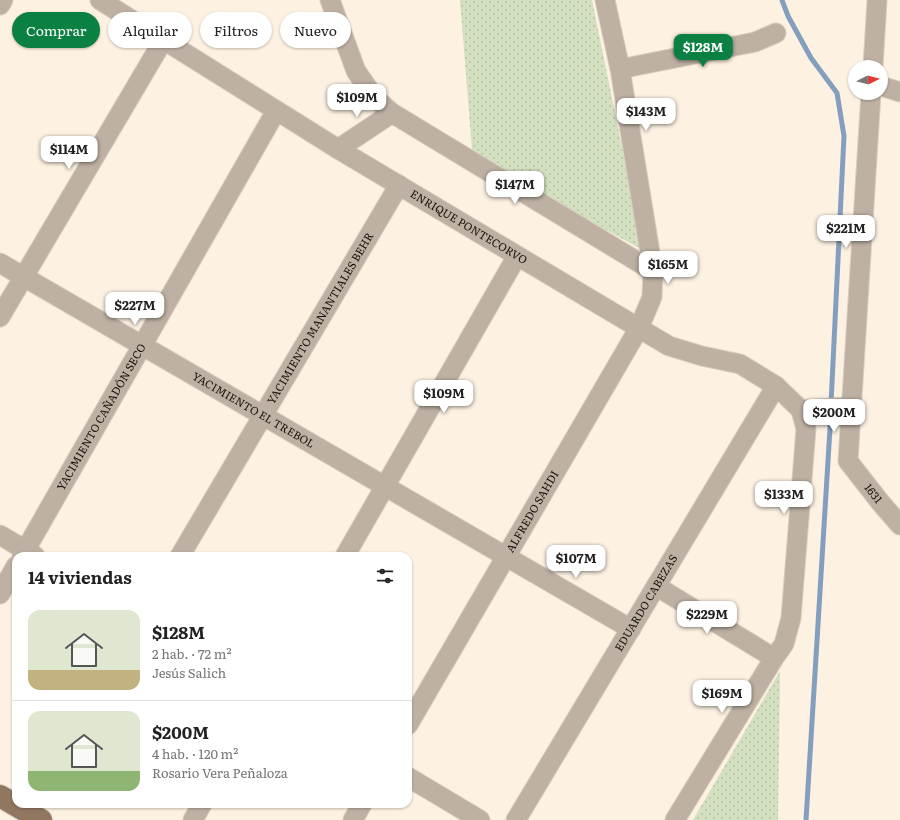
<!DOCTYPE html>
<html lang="es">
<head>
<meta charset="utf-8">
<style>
	:root { --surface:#fff; --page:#f6f6f6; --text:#222; --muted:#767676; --line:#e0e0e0; --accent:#0b8043 }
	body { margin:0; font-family:Literata,serif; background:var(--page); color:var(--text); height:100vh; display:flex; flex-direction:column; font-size:15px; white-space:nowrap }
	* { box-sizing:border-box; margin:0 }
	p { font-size:13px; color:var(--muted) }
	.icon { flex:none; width:22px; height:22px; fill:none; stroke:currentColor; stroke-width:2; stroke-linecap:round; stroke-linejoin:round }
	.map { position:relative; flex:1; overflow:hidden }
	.panel { position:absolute; left:12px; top:552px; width:400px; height:256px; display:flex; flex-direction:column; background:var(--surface); border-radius:12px; box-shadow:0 1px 3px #0004 }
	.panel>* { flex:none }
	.guide { position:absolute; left:12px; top:12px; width:400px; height:36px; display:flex; gap:8px }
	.needle { width:26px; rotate:84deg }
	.tools { position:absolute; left:848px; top:60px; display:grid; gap:8px }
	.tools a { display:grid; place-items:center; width:40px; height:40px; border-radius:50%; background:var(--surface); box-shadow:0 1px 3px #0004; font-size:20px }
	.price { position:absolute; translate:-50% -34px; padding:0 9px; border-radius:8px; background:#fff; color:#222; font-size:13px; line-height:26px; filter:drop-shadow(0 1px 2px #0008) }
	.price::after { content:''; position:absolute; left:50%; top:24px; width:12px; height:9px; margin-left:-6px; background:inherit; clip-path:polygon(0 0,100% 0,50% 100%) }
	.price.active { background:var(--accent); color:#fff }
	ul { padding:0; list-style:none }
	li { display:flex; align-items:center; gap:12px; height:100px; padding:0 16px }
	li+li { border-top:1px solid var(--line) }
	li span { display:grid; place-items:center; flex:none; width:112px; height:80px; border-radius:12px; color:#555 }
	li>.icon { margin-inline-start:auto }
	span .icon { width:48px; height:48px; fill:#fffc; stroke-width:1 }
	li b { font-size:17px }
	h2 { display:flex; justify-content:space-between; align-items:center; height:48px; padding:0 16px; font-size:17px }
	.pill { padding:0 14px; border-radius:18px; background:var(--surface); box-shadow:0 1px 3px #0004; font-size:14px; line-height:36px }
	.pill.active { background:var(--accent); color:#fff }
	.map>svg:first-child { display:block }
	.green { fill:url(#green-dots) }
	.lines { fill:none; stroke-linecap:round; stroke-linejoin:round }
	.stream { stroke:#849fbe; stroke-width:5 }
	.minor-casing { stroke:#d8cdc0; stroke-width:21 }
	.major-casing { stroke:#d8cdc0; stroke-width:24 }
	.minor { stroke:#beb0a3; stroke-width:19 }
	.major { stroke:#917760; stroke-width:22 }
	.labels { text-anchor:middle; stroke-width:3; stroke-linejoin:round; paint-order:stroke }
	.street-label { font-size:11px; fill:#17120b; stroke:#fdf1e2 }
</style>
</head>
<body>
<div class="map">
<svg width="900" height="820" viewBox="0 0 900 820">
	<defs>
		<pattern id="green-dots" width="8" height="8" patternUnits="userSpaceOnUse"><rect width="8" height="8" fill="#d4e1c1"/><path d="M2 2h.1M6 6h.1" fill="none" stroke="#b5c0a4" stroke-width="1.8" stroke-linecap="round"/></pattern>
	</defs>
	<rect width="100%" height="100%" fill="#fdf1e2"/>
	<path class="green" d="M 460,0 L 592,0 L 643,250 L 591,222 L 472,150 Z
		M 780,671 L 778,820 L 693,820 Z"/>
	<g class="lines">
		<path class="stream" d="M 782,0 L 788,16 L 811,58 L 837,93 L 844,136 L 831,404
			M 806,820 L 831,412"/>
		<g class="minor-casing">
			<g id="minor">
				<path id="s1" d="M 100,0 L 338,149 L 669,346 L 702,356 L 740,364 L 776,386 L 801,410 L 851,407"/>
				<path d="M 330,0 L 356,71 L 374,97 L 392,113 L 653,271"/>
				<path d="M 0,5 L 3,0"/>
				<path d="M 873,67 L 877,0"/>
				<path d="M 620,69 L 755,42 L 776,33"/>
				<path d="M 881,86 L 900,92"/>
				<path id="s2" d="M 871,93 L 848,461 L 880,502 L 900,525"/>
				<path d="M 338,149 L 392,113"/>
				<path id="s3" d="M 0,263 L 631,629"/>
				<path d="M 0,317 L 164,39"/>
				<path d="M 0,535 L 35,556"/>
				<path id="s4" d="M 22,556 L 276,111"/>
				<path id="s5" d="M 180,556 L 399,185"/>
				<path d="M 345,556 L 517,256"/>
				<path d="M 656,586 L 774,658"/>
				<path d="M 0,594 L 16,566"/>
				<path id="s6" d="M 408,725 L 639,328 L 652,297 L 653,271 L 620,69 L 605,0"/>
				<path d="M 408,777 L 480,820"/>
				<path d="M 193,820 L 202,804"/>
				<path d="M 353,820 L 362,804"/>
				<path id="s7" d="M 516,820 L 776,386"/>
				<path d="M 675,820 L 774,658 L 784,644 L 791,618 L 806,429 L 801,410"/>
			</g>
		</g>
		<g class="major-casing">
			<path id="major" d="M 0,796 L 41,820"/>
		</g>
		<use href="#minor" class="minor"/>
		<use href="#major" class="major"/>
	</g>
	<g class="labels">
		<g class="street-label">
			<text dy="4" stroke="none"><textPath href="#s1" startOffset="433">ENRIQUE PONTECORVO</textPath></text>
			<text dy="4" stroke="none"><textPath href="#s5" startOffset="276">YACIMIENTO MANANTIALES BEHR</textPath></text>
			<text dy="4" stroke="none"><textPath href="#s3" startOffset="293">YACIMIENTO EL TREBOL</textPath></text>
			<text dy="4" stroke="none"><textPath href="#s4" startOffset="160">YACIMIENTO CAÑADÓN SECO</textPath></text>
			<text dy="4" stroke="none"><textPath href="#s2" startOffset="410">1631</textPath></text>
			<text dy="4" stroke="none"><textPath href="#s6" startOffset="247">ALFREDO SAHDI</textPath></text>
			<text dy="4" stroke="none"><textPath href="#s7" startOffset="253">EDUARDO CABEZAS</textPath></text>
		</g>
	</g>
</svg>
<div class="tools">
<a><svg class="needle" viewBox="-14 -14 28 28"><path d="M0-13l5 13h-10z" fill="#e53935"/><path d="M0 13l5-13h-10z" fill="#767676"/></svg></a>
</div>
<b class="price active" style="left:703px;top:68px">$128M</b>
<b class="price" style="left:357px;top:118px">$109M</b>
<b class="price" style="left:646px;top:132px">$143M</b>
<b class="price" style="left:69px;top:170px">$114M</b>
<b class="price" style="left:515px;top:205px">$147M</b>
<b class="price" style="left:846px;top:249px">$221M</b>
<b class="price" style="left:668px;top:285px">$165M</b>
<b class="price" style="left:135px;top:326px">$227M</b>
<b class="price" style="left:444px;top:414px">$109M</b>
<b class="price" style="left:834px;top:433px">$200M</b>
<b class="price" style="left:784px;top:515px">$133M</b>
<b class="price" style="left:576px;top:579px">$107M</b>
<b class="price" style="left:707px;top:635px">$229M</b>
<b class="price" style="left:722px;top:714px">$169M</b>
<div class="guide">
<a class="pill active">Comprar</a>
<a class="pill">Alquilar</a>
<a class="pill">Filtros</a>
<a class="pill">Nuevo</a>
</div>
<section class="panel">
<h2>14 viviendas<svg class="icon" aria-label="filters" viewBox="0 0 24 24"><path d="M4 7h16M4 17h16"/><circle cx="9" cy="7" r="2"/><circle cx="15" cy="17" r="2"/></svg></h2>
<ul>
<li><span style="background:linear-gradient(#dfe7d0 75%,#c2b280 0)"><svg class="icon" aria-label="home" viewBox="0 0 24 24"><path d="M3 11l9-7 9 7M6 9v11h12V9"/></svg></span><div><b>$128M</b><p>2 hab. · 72 m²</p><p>Jesús Salich</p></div></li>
<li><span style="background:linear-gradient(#dfe7d0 75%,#8fb573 0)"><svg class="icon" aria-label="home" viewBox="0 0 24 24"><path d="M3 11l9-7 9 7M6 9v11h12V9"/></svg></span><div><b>$200M</b><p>4 hab. · 120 m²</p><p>Rosario Vera Peñaloza</p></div></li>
</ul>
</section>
</div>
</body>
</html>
